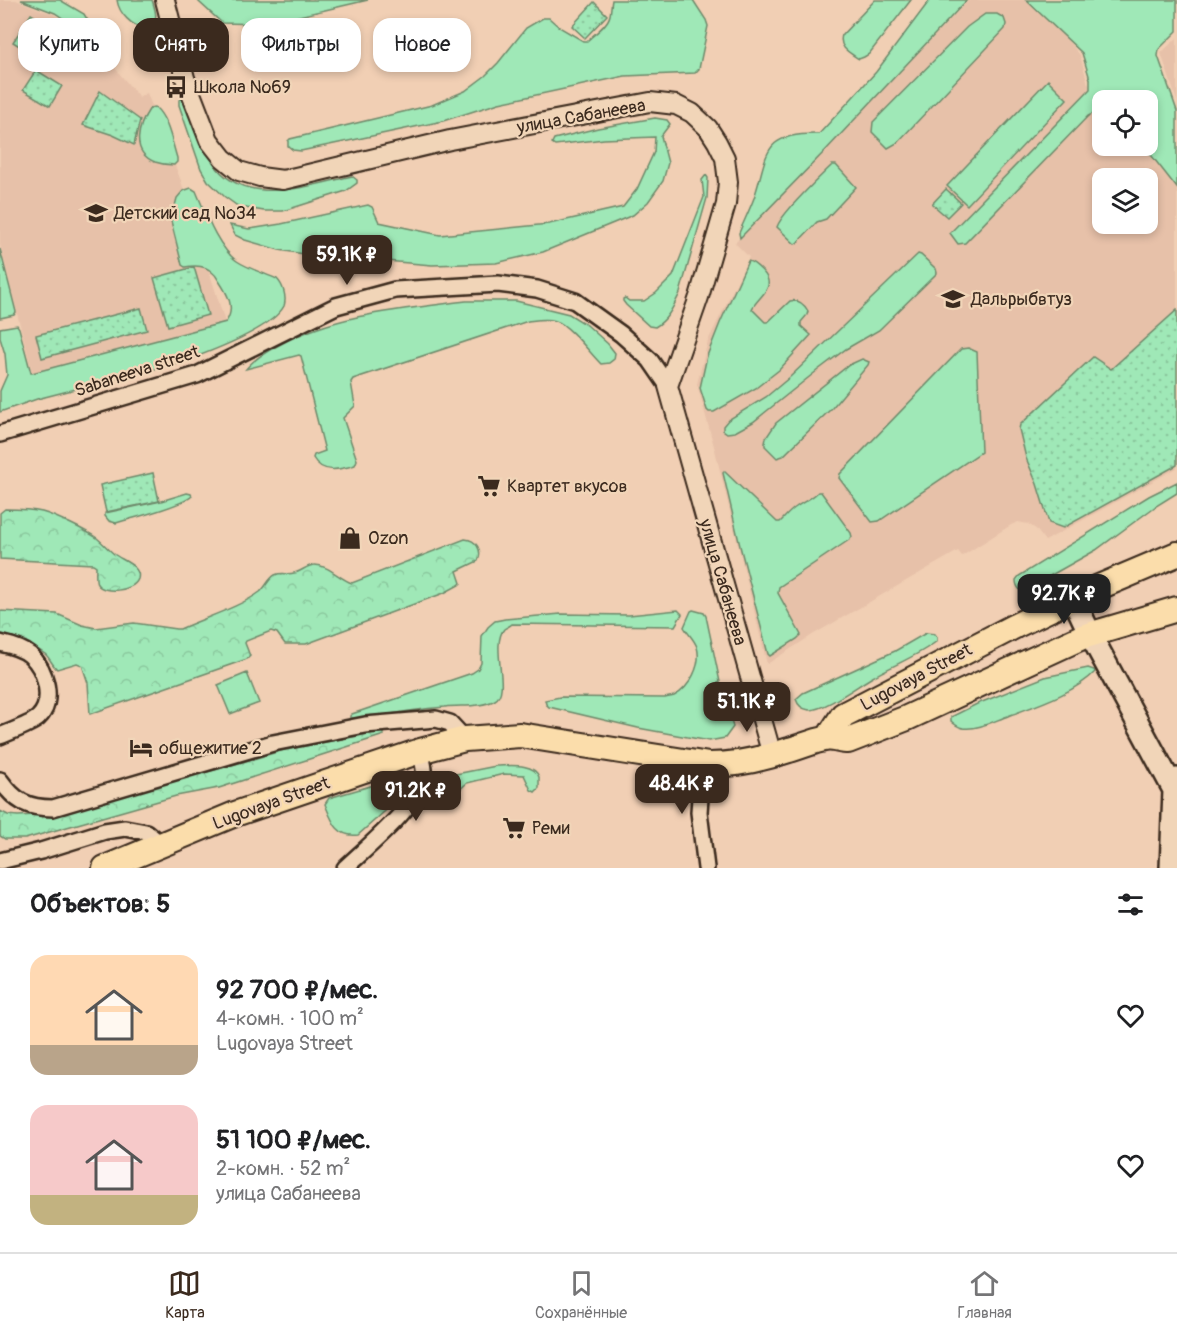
<!DOCTYPE html>
<html lang="ru">
<head>
<meta charset="utf-8">
<style>
	:root { --surface:#fff; --page:#f2f2f2; --text:#202124; --muted:#757577; --line:#e0e0e0; --accent:#3b2a1e }
	body { margin:0; font-family:Pangolin,sans-serif; background:var(--page); color:var(--text); height:100vh; display:flex; flex-direction:column; font-size:22px; white-space:nowrap }
	* { box-sizing:border-box; margin:0 }
	p { font-size:20px; color:var(--muted) }
	.icon { flex:none; width:33px; height:33px; fill:none; stroke:currentColor; stroke-width:2; stroke-linecap:round; stroke-linejoin:round }
	.map { position:relative; height:868px; overflow:hidden }
	.drawer { display:flex; flex-direction:column; background:var(--surface); flex:1 }
	.drawer>* { flex:none }
	.hud { position:absolute; left:18px; top:18px; width:600px; height:54px; display:flex; gap:12px }
	.buttons { position:absolute; left:1092px; top:90px; display:grid; gap:12px }
	.buttons a { display:grid; place-items:center; width:66px; height:66px; border-radius:12px; background:var(--surface); box-shadow:0 3px 9px #0003; font-size:30px }
	.price { position:absolute; translate:-50% -51px; padding:0 14px; border-radius:12px; background:var(--accent); color:#fff; font-size:20px; line-height:39px; filter:drop-shadow(0 2px 3px #0008) }
	.price::after { content:''; position:absolute; left:50%; top:36px; width:18px; height:14px; margin-left:-9px; background:inherit; clip-path:polygon(0 0,100% 0,50% 100%) }
	.price.selected { background:#222; color:#fff }
	ul { padding:0; list-style:none }
	li { display:flex; align-items:center; gap:18px; height:150px; padding:0 30px }
	li span { display:grid; place-items:center; flex:none; width:168px; height:120px; border-radius:18px; color:#555 }
	li>.icon { margin-inline-start:auto }
	span .icon { width:72px; height:72px; fill:#fffc; stroke-width:1 }
	li b { font-size:26px }
	h2 { display:flex; justify-content:space-between; align-items:center; height:72px; padding:0 30px; font-size:26px }
	.tag { padding:0 21px; border-radius:18px; background:var(--surface); box-shadow:0 3px 9px #0003; font-size:21px; line-height:54px }
	.tag.selected { background:var(--accent); color:#fff }
	.menu { display:flex; justify-content:space-around; align-items:center; height:84px; border-top:2px solid var(--line); background:var(--surface); font-size:16px; color:var(--muted) }
	.menu a { display:grid; justify-items:center; gap:3px }
	.menu .selected { color:var(--accent) }
	.map>svg:first-child { display:block }
	.built { fill:#e7c1a9; fill-rule:evenodd }
	.grass { fill:#9fe8b7; stroke:#6d896a; stroke-width:1.5 }
	.forest { fill:url(#forest-crowns); stroke:#6d896a; stroke-width:1.5 }
	.park { fill:url(#park-dots); stroke:#6d896a; stroke-width:1.5 }
	.lines { fill:none; stroke-linecap:round; stroke-linejoin:round }
	.minor-casing { stroke:#3b2a1e; stroke-width:20 }
	.tertiary-casing { stroke:#3b2a1e; stroke-width:22 }
	.secondary-casing { stroke:#3b2a1e; stroke-width:26 }
	.primary-casing { stroke:#3b2a1e; stroke-width:28 }
	.minor { stroke:#f1d5b8; stroke-width:15 }
	.tertiary { stroke:#f1d5b8; stroke-width:18 }
	.secondary { stroke:#f1d5b8; stroke-width:21 }
	.primary { stroke:#fbddab; stroke-width:24 }
	.labels { text-anchor:middle; stroke-width:4.5; stroke-linejoin:round; paint-order:stroke }
	.poi-label { font-size:18px; fill:#3b2a1e; stroke:#f1d5b8; text-anchor:start }
	.street-label { font-size:18px; fill:#3b2a1e; stroke:#f1d5b8 }
</style>
</head>
<body>
<div class="map">
<svg width="1177" height="868" viewBox="0 0 1177 868">
	<defs>
		<pattern id="forest-crowns" width="20" height="18" patternUnits="userSpaceOnUse" patternTransform="scale(1.5)"><rect width="20" height="18" fill="#9fe8b7"/><path d="M2 6a3 3 0 1 1 6 0M12 15a3 3 0 1 1 6 0" fill="none" stroke="#8ac79d"/></pattern>
		<pattern id="park-dots" width="8" height="8" patternUnits="userSpaceOnUse" patternTransform="scale(1.5)"><rect width="8" height="8" fill="#9fe8b7"/><path d="M2 2h.1M6 6h.1" fill="none" stroke="#8ac79d" stroke-width="1.8" stroke-linecap="round"/></pattern>
	</defs>
	<rect width="100%" height="100%" fill="#f1cfb4"/>
	<filter id="ink" filterUnits="userSpaceOnUse"><feTurbulence type="fractalNoise" baseFrequency=".0167" numOctaves="2"/><feDisplacementMap in="SourceGraphic" scale="12" xChannelSelector="R" yChannelSelector="G"/><feConvolveMatrix kernelMatrix="1 2 1 2 8 2 1 2 1" color-interpolation-filters="sRGB"/></filter>
	<g filter="url(#ink)">
		<path class="built" d="M 0,0 L 16,0 L 55,15 L 109,61 L 139,97 L 147,93 L 181,181 L 225,322 L 32,373 L 0,245 Z
			M 969,0 L 1025,0 L 1065,37 L 1080,55 L 1088,84 L 1108,100 L 1102,100 L 1102,146 L 1148,146 L 1148,117 L 1177,107 L 1177,468 L 1045,541 L 1036,529 L 1028,524 L 1018,522 L 1011,525 L 962,556 L 958,551 L 814,634 L 767,664 L 715,450 L 697,384 L 708,341 L 749,257 L 735,243 ZM 1102,178 L 1148,178 L 1148,224 L 1102,224 Z
			M 1177,38 L 1177,101 L 1161,53 Z"/>
		<path class="grass" d="M 21,0 L 60,0 L 84,14 L 90,24 L 91,29 L 86,34 L 55,13 Z
			M 117,0 L 152,0 C 157,15 159,20 145,29 C 132,26 119,14 117,0 Z
			M 198,0 L 368,0 L 265,24 L 222,23 L 199,2 Z
			M 612,0 L 693,0 L 706,20 L 708,26 L 699,69 L 695,73 L 625,76 L 499,103 L 443,121 L 301,151 L 293,150 L 288,146 L 288,141 L 290,139 L 432,105 L 465,91 L 485,76 L 498,63 L 526,28 L 543,18 L 549,18 L 559,27 L 583,41 L 587,41 C 594,34 608,25 610,15 C 611,10 611,5 612,0 Z
			M 875,0 L 911,0 L 869,54 L 864,57 L 859,59 C 850,53 838,48 842,35 Z
			M 930,0 L 967,0 L 825,151 L 740,238 L 739,233 C 744,221 750,209 754,198 C 769,153 761,133 819,134 L 876,72 Z
			M 1026,0 L 1177,0 L 1177,31 L 1159,49 L 1158,56 L 1177,111 L 1177,188 L 1144,146 L 1148,146 L 1148,100 L 1102,100 L 1102,113 L 1096,112 L 1088,116 L 965,243 L 958,244 L 950,233 L 1090,89 L 1090,79 L 1082,53 Z
			M 985,14 L 997,14 L 1004,18 L 1006,24 L 1005,29 L 897,143 L 888,148 L 872,132 L 873,122 L 967,27 Z
			M 1048,80 L 1067,99 L 967,205 L 947,186 Z
			M 183,97 C 191,115 200,133 209,151 C 211,157 213,163 217,168 C 249,207 311,185 352,176 L 357,180 L 357,183 L 346,191 L 283,211 L 264,211 L 239,207 L 225,197 L 208,181 L 201,169 L 179,105 L 179,100 Z
			M 155,107 C 168,118 172,142 177,158 L 177,162 L 174,165 C 167,165 161,164 155,162 C 130,152 138,126 150,108 Z
			M 655,118 L 667,120 L 670,124 L 661,136 L 668,163 L 663,181 L 648,202 L 633,215 L 543,252 L 496,263 L 432,265 L 304,254 L 279,250 L 245,240 L 235,235 L 230,225 L 249,229 L 256,228 L 281,224 L 368,205 L 372,207 L 379,222 L 440,235 L 549,224 L 623,207 L 637,189 L 654,152 L 655,137 L 604,139 L 555,145 L 552,143 L 554,139 L 598,128 Z
			M 832,165 L 836,165 L 856,187 L 826,219 L 817,222 L 797,243 L 795,244 L 777,227 C 781,213 820,177 832,165 Z
			M 706,175 L 708,178 L 707,198 L 680,293 C 674,305 668,320 655,327 L 649,326 L 626,305 L 623,301 L 623,299 L 625,298 L 629,301 L 644,301 L 656,293 L 673,276 L 704,197 L 702,180 Z
			M 191,188 L 196,191 C 205,212 218,248 237,261 C 247,268 266,274 277,279 C 283,285 287,297 284,306 C 272,329 209,352 185,361 L 37,399 L 0,412 L 0,391 L 7,375 L 5,354 L 0,338 L 0,328 L 17,325 L 19,328 L 31,373 L 32,373 L 226,322 C 236,307 227,293 219,281 C 217,278 216,275 213,273 C 206,265 195,265 185,267 L 182,265 L 171,221 L 177,198 L 183,191 Z
			M 0,249 L 16,312 L 14,315 L 0,318 Z
			M 918,254 L 921,255 L 936,269 L 937,273 L 879,330 L 846,349 L 818,370 L 753,422 L 735,432 L 727,433 L 723,430 L 723,426 L 728,420 L 766,397 L 790,377 Z
			M 748,261 C 754,262 758,267 763,272 C 778,288 757,297 752,309 L 765,322 L 768,322 L 790,301 C 798,299 804,304 808,311 L 807,315 L 801,322 L 801,326 L 811,335 L 779,370 L 756,388 L 714,412 L 709,412 L 707,410 L 700,388 L 707,356 L 720,323 Z
			M 466,301 L 516,301 L 569,314 L 587,325 L 608,344 L 615,353 L 614,359 L 609,363 L 601,364 C 590,353 569,325 556,321 C 547,318 537,320 528,321 L 353,379 L 351,382 L 355,406 L 343,418 L 357,460 L 355,465 C 339,470 322,474 313,458 L 314,455 L 325,451 L 301,356 L 299,355 L 246,369 C 255,358 267,351 279,345 C 336,314 403,309 466,301 Z
			M 968,348 L 977,352 L 981,452 L 879,521 L 872,522 L 839,478 L 840,474 L 961,349 Z
			M 862,359 L 869,362 L 868,365 L 832,408 L 783,456 L 777,458 L 765,446 L 765,443 L 766,438 L 776,423 L 849,365 Z
			M 724,471 L 777,522 L 780,522 C 785,517 790,511 796,507 C 804,501 811,499 818,492 L 821,492 L 851,533 L 852,537 L 849,540 L 779,587 L 778,593 L 801,635 L 797,639 L 770,656 L 768,654 L 740,546 L 723,473 Z
			M 1177,482 L 1177,493 L 1156,506 L 1096,550 L 1030,587 L 1020,590 C 1017,587 1016,584 1016,580 L 1019,576 L 1149,496 Z
			M 187,493 L 191,494 L 192,496 C 182,506 133,518 116,523 L 109,521 L 105,516 L 105,513 L 161,501 Z
			M 678,610 L 682,614 L 675,626 L 512,624 C 510,626 507,627 504,629 C 490,646 511,691 495,700 C 481,708 461,705 445,707 C 417,709 389,714 362,719 L 350,718 L 350,716 L 352,714 L 472,673 L 478,669 L 481,663 L 482,636 L 488,627 L 495,621 L 505,619 L 561,614 L 629,615 Z
			M 693,610 L 704,613 L 706,616 L 720,682 L 711,686 L 720,683 L 733,727 L 725,738 L 709,741 L 704,740 L 638,728 L 549,707 L 546,704 L 545,700 L 560,697 L 665,698 C 668,697 671,697 674,696 C 690,688 702,664 697,647 C 694,639 688,634 684,627 L 691,611 Z
			M 926,633 L 935,634 L 937,637 L 937,641 C 918,656 893,665 871,678 C 857,686 825,710 809,710 C 802,709 798,706 796,699 L 803,693 L 895,651 Z
			M 1088,668 L 1094,670 L 1095,672 C 1075,693 1034,706 1008,716 C 994,721 978,730 963,728 C 958,727 954,724 951,721 L 951,717 L 977,704 L 1045,677 Z
			M 247,673 L 259,703 L 230,714 L 218,685 Z
			M 496,766 C 508,766 534,762 539,777 C 539,779 539,786 539,788 L 535,792 L 531,790 L 524,775 L 504,774 L 467,783 L 455,794 L 452,794 L 448,788 L 451,778 L 456,774 Z
			M 391,780 L 401,784 L 402,788 L 393,804 L 358,835 C 337,838 332,821 325,804 L 329,798 Z"/>
		<path class="forest" d="M 5,509 C 18,509 30,509 42,512 C 56,516 85,530 97,538 C 103,543 108,549 114,554 C 121,560 142,566 138,579 C 133,592 103,594 97,584 C 95,579 96,571 96,566 L 93,564 L 0,559 L 0,513 Z
			M 465,539 C 476,540 483,550 478,561 L 457,571 L 461,583 L 459,585 L 444,593 L 306,644 L 285,644 L 277,633 L 271,631 L 246,641 L 245,643 L 250,656 L 247,659 L 90,714 L 88,683 L 82,665 L 77,663 L 57,669 C 52,665 50,658 45,654 C 33,645 15,638 0,635 L 0,611 L 57,614 L 82,625 L 96,628 L 134,623 L 176,629 L 180,629 C 204,618 240,607 260,592 C 266,587 269,578 275,575 C 281,572 288,575 294,573 C 301,572 307,565 315,565 C 328,565 340,579 352,583 Z
			M 379,732 L 382,732 L 384,735 L 219,788 L 176,796 L 25,839 L 5,839 L 0,836 L 0,811 L 8,815 L 18,816 L 53,814 L 174,779 L 215,770 L 284,750 Z"/>
		<path class="park" d="M 594,2 L 607,15 L 585,38 L 572,26 Z
			M 31,14 L 69,38 L 51,66 L 13,42 Z
			M 36,70 L 62,86 L 50,106 L 23,90 Z
			M 100,91 L 140,120 L 134,145 L 113,135 L 83,125 Z
			M 946,189 L 961,203 L 947,217 L 932,204 Z
			M 194,267 L 208,315 L 168,326 L 154,278 Z
			M 141,308 L 147,330 L 42,358 L 36,335 Z
			M 1177,310 L 1177,465 L 1063,528 L 1049,523 L 1037,484 L 1026,458 L 1019,429 L 1020,425 L 1093,357 L 1111,369 Z
			M 153,473 L 159,501 L 106,512 L 100,485 Z"/>
		<g class="lines">
			<g class="minor-casing">
				<path id="minor" d="M 0,434 L 197,375 L 336,306 L 395,290 L 498,284 L 537,289 L 575,301 L 621,334 L 650,360 L 668,386
					M 0,643 C 9,645 23,649 30,655 C 46,669 55,702 38,718 C 30,725 11,731 0,736
					M 0,780 C 15,801 27,808 53,808 L 273,743 L 365,725 L 436,719 L 450,723 L 465,739
					M 0,861 L 41,851 L 105,831 L 125,828 L 146,832 L 162,845
					M 345,868 C 367,847 420,804 424,775 C 425,767 422,759 420,751
					M 706,868 L 699,812 L 700,798 L 709,765"/>
			</g>
			<g class="tertiary-casing">
				<path id="tertiary" d="M 165,0 L 185,78 L 209,140 L 223,158 L 239,171 L 260,177 L 283,180 L 450,140 L 650,102 L 676,105 L 692,113 L 708,128 L 717,142 L 725,158 L 728,182 L 726,204 L 699,297 L 668,386 L 772,755"/>
			</g>
			<g class="secondary-casing">
				<path id="secondary" d="M 1073,598 L 1090,634 L 1174,790
					M 1171,868 L 1174,790 L 1177,779"/>
			</g>
			<g class="primary-casing">
				<path id="primary" d="M 828,738 L 843,715 L 1015,626 L 1073,598 L 1177,554
					M 105,868 L 235,814 L 420,751 L 465,739 L 520,735 L 709,765 C 736,765 763,759 789,750 C 801,747 813,741 825,739 C 832,737 840,741 848,741 L 907,718 L 1082,637 L 1177,609"/>
			</g>
			<use href="#minor" class="minor"/>
			<use href="#tertiary" class="tertiary"/>
			<use href="#secondary" class="secondary"/>
			<use href="#primary" class="primary"/>
		</g>
	</g>
	<defs>
		<g id="bus-bare" transform="scale(1.8)"><path d="M-5-6H5V4H4V6H2V4H-2V6H-4V4H-5ZM-3.5-4V0h7V-4ZM-3.5 1.2v1.5H-2V1.2ZM2 1.2v1.5H3.5V1.2Z" fill="#3b2a1e" stroke="#f1d5b8" stroke-width="2.5" paint-order="stroke"/></g>
		<g id="school-bare" transform="scale(1.8)"><path d="M0-5L7-2L0 1L-7-2ZM-4 1L0 2.5L4 1V4Q0 6-4 4Z" fill="#3b2a1e" stroke="#f1d5b8" stroke-width="2.5" paint-order="stroke"/></g>
		<g id="university-bare" transform="scale(1.8)"><path d="M0-5L7-2L0 1L-7-2ZM-4 1L0 2.5L4 1V4Q0 6-4 4Z" fill="#3b2a1e" stroke="#f1d5b8" stroke-width="2.5" paint-order="stroke"/></g>
		<g id="supermarket-bare" transform="scale(1.8)"><path d="M-6-5.5h2.5l.6 2H6L4.5 2H-2.5L-4.4-4H-6ZM-1.5 3.2a1.3 1.3 0 1 0 .1 0ZM3 3.2a1.3 1.3 0 1 0 .1 0Z" fill="#3b2a1e" stroke="#f1d5b8" stroke-width="2.5" paint-order="stroke"/></g>
		<g id="shop-bare" transform="scale(1.8)"><path d="M-5-2.5h2.3a2.7 3.5 0 0 1 5.4 0H5L5.5 6h-11ZM-1.5-2.5h3a1.5 2.3 0 0 0-3 0Z" fill="#3b2a1e" stroke="#f1d5b8" stroke-width="2.5" paint-order="stroke"/></g>
		<g id="hotel-bare" transform="scale(1.8)"><path d="M-6-4.5h1.5V1H6V5H4.5V3h-9V5H-6ZM-4 0a1.8 1.8 0 1 1 3.6 0ZM.5 0V-2.5h3Q6-2.5 6 0Z" fill="#3b2a1e" stroke="#f1d5b8" stroke-width="2.5" paint-order="stroke"/></g>
	</defs>
	<g fill-rule="evenodd">
		<use href="#bus-bare" x="176" y="87"/>
		<use href="#school-bare" x="96" y="213"/>
		<use href="#university-bare" x="953" y="299"/>
		<use href="#supermarket-bare" x="489" y="486"/>
		<use href="#shop-bare" x="350" y="538"/>
		<use href="#hotel-bare" x="141" y="748"/>
		<use href="#supermarket-bare" x="514" y="828"/>
	</g>
	<g class="labels">
		<g class="poi-label">
			<text x="194" y="93">Школа №69</text>
			<text x="114" y="219">Детский сад №34</text>
			<text x="971" y="305">Дальрыбвтуз</text>
			<text x="507" y="492">Квартет вкусов</text>
			<text x="368" y="544">Ozon</text>
			<text x="159" y="754">общежитие 2</text>
			<text x="532" y="834">Реми</text>
		</g>
		<g class="street-label">
			<text transform="translate(581 116) rotate(-10)" y="6">улица Сабанеева</text>
			<text transform="translate(137 371) rotate(-18)" y="6">Sabaneeva street</text>
			<text transform="translate(723 582) rotate(74)" y="6">улица Сабанеева</text>
			<text transform="translate(916 677) rotate(-28)" y="6">Lugovaya Street</text>
			<text transform="translate(271 803) rotate(-20)" y="6">Lugovaya Street</text>
		</g>
	</g>
</svg>
<div class="buttons">
<a><svg class="icon" aria-label="locate" viewBox="0 0 24 24"><circle cx="12" cy="12" r="6"/><path d="M12 2v4M12 18v4M2 12h4M18 12h4"/></svg></a>
<a><svg class="icon" aria-label="layers" viewBox="0 0 24 24"><path d="M12 4l9 5-9 5-9-5zM3 14l9 5 9-5"/></svg></a>
</div>
<b class="price" style="left:347px;top:286px">59.1K ₽</b>
<b class="price selected" style="left:1064px;top:625px">92.7K ₽</b>
<b class="price" style="left:747px;top:733px">51.1K ₽</b>
<b class="price" style="left:682px;top:815px">48.4K ₽</b>
<b class="price" style="left:416px;top:822px">91.2K ₽</b>
<div class="hud">
<a class="tag">Купить</a>
<a class="tag selected">Снять</a>
<a class="tag">Фильтры</a>
<a class="tag">Новое</a>
</div>
</div>
<section class="drawer">
<h2>Объектов: 5<svg class="icon" aria-label="filters" viewBox="0 0 24 24"><path d="M4 7h16M4 17h16"/><circle cx="9" cy="7" r="2"/><circle cx="15" cy="17" r="2"/></svg></h2>
<ul>
<li><span style="background:linear-gradient(#ffd9b3 75%,#b9a48a 0)"><svg class="icon" aria-label="home" viewBox="0 0 24 24"><path d="M3 11l9-7 9 7M6 9v11h12V9"/></svg></span><div><b>92 700 ₽/мес.</b><p>4-комн. · 100 m²</p><p>Lugovaya Street</p></div><svg class="icon" aria-label="heart" viewBox="0 0 24 24"><path d="M12 20l-8-8c-3-5 5-10 8-4 3-6 11-1 8 4z"/></svg></li>
<li><span style="background:linear-gradient(#f6c9c9 75%,#c2b280 0)"><svg class="icon" aria-label="home" viewBox="0 0 24 24"><path d="M3 11l9-7 9 7M6 9v11h12V9"/></svg></span><div><b>51 100 ₽/мес.</b><p>2-комн. · 52 m²</p><p>улица Сабанеева</p></div><svg class="icon" aria-label="heart" viewBox="0 0 24 24"><path d="M12 20l-8-8c-3-5 5-10 8-4 3-6 11-1 8 4z"/></svg></li>
</ul>
</section>
<nav class="menu">
<a class="selected"><svg class="icon" aria-label="map" viewBox="0 0 24 24"><path d="M3 6l6-2 6 2 6-2v14l-6 2-6-2-6 2zM9 4v14M15 6v14"/></svg>Карта</a>
<a><svg class="icon" aria-label="saved" viewBox="0 0 24 24"><path d="M7 4h10v16l-5-4-5 4z"/></svg>Сохранённые</a>
<a><svg class="icon" aria-label="home" viewBox="0 0 24 24"><path d="M3 11l9-7 9 7M6 9v11h12V9"/></svg>Главная</a>
</nav>
</body>
</html>
